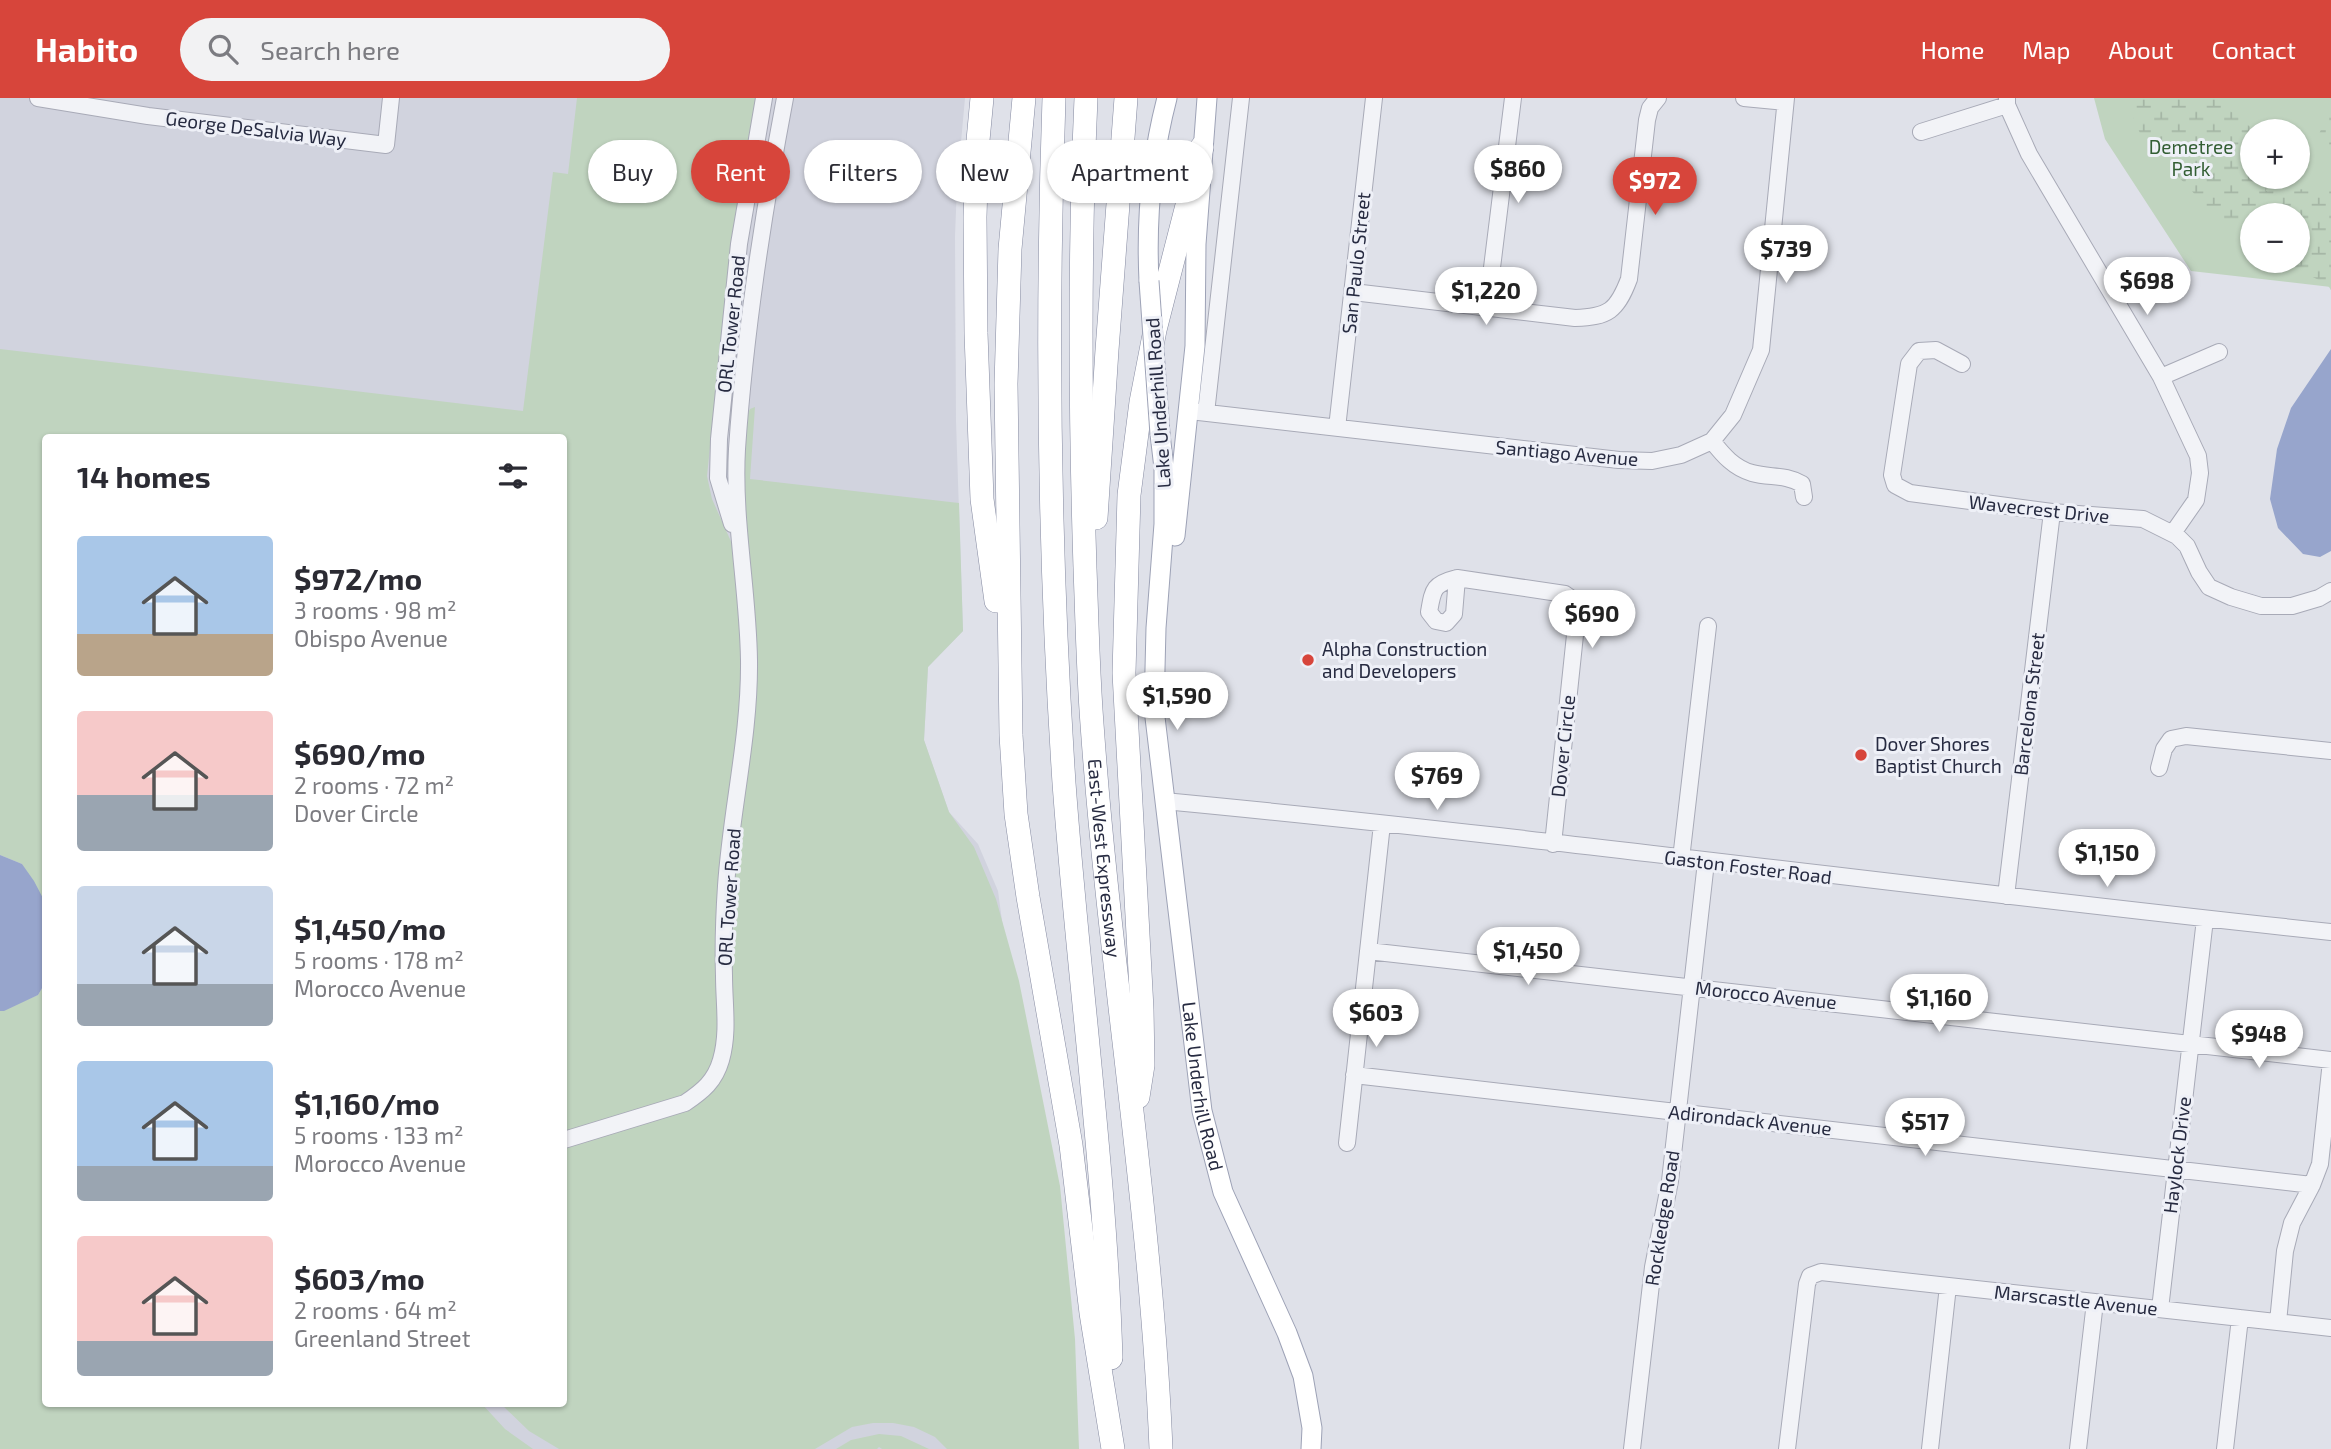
<!DOCTYPE html>
<html lang="en">
<head>
<meta charset="utf-8">
<style>
	:root { --surface:#fff; --page:#f2f2f3; --text:#2b2b33; --muted:#7c7c81; --accent:#d7453b }
	body { margin:0; font-family:"Exo 2",sans-serif; background:var(--page); color:var(--text); height:100vh; display:flex; flex-direction:column; font-size:26px; white-space:nowrap }
	* { box-sizing:border-box; margin:0 }
	p { font-size:23px; color:var(--muted) }
	.icon { flex:none; width:38px; height:38px; fill:none; stroke:currentColor; stroke-width:2; stroke-linecap:round; stroke-linejoin:round }
	.map { position:relative; flex:1; overflow:hidden }
	.sheet { position:absolute; left:42px; top:336px; width:525px; height:973px; display:flex; flex-direction:column; background:var(--surface); border-radius:7px; box-shadow:0 2px 5px #0004 }
	.sheet>* { flex:none }
	.banner { position:absolute; left:588px; top:42px; width:665px; height:63px; display:flex; gap:14px }
	.controls { position:absolute; left:2240px; top:21px; display:grid; gap:14px }
	.controls a { display:grid; place-items:center; width:70px; height:70px; border-radius:50%; background:var(--surface); box-shadow:0 2px 5px #0004; font-size:35px }
	.price { position:absolute; translate:-50% -60px; padding:0 16px; border-radius:24px; background:#fff; color:#222; font-size:23px; line-height:46px; filter:drop-shadow(0 2px 4px #0008) }
	.price::after { content:''; position:absolute; left:50%; top:42px; width:21px; height:16px; margin-left:-10px; background:inherit; clip-path:polygon(0 0,100% 0,50% 100%) }
	.price.active { background:var(--accent); color:#fff }
	ul { padding:0; list-style:none }
	li { display:flex; align-items:center; gap:21px; height:175px; padding:0 35px }
	li span { display:grid; place-items:center; flex:none; width:196px; height:140px; border-radius:7px; color:#555 }
	li>.icon { margin-inline-start:auto }
	span .icon { width:84px; height:84px; fill:#fffc; stroke-width:1 }
	li b { font-size:30px }
	h2 { display:flex; justify-content:space-between; align-items:center; height:84px; padding:0 35px; font-size:30px }
	.tag { padding:0 24px; border-radius:32px; background:var(--surface); box-shadow:0 2px 5px #0004; font-size:24px; line-height:63px }
	.tag.active { background:var(--accent); color:#fff }
	header { display:flex; align-items:center; gap:42px; box-sizing:border-box; height:98px; padding:0 35px; background:var(--accent); color:#fff }
	header strong { font-size:33px }
	nav { display:flex; gap:38px; margin-inline-start:auto; font-size:24px }
	.search { width:490px; height:63px; background:var(--page); display:flex; align-items:center; gap:18px; box-sizing:border-box; padding:0 24px; border-radius:38px; color:var(--muted); font-size:26px }
	.map>svg:first-child { display:block }
	.built { fill:#d1d3de; fill-rule:evenodd }
	.green { fill:#c0d4bf; fill-rule:evenodd }
	.wetland { fill:url(#wetland-marsh) }
	.water { fill:#97a5cc }
	.lines { fill:none; stroke-linecap:round; stroke-linejoin:round }
	.minor-casing { stroke:#a8aab7; stroke-width:18 }
	.major-casing { stroke:#9da2b6; stroke-width:21 }
	.highway-casing { stroke:#858aa1; stroke-width:24 }
	.minor { stroke:#f2f3f7; stroke-width:16 }
	.major { stroke:#fff; stroke-width:19 }
	.highway { stroke:#fff; stroke-width:23 }
	.major-bridge-casing { stroke:#9da2b6; stroke-width:21; stroke-linecap:butt }
	.major-bridge { stroke:#fff; stroke-width:19 }
	.poi-dot { fill:#d7453b; stroke:#eef0f7; stroke-width:2.5 }
	.labels { text-anchor:middle; stroke-width:6; stroke-linejoin:round; paint-order:stroke }
	.street-label { font-size:19px; fill:#272b41; stroke:#eef0f7 }
	.park-label { font-size:19px; fill:#335e34; stroke:#eef0f7 }
	.poi-label { font-size:19px; fill:#272b41; stroke:#eef0f7; text-anchor:start }
</style>
</head>
<body>
<header>
<strong>Habito</strong>
<div class="search"><svg class="icon" aria-label="search" viewBox="0 0 24 24"><circle cx="10" cy="10" r="6"/><path d="M15 15l6 6"/></svg>Search here</div>
<nav><a>Home</a><a>Map</a><a>About</a><a>Contact</a></nav>
</header>
<div class="map">
<svg width="2331" height="1351" viewBox="0 0 2331 1351">
	<defs>
		<pattern id="wetland-marsh" width="20" height="14" patternUnits="userSpaceOnUse" patternTransform="scale(1.75)"><rect width="20" height="14" fill="#c0d4bf"/><path d="M1 5h8M5 5V1M11 12h8M15 12V8" fill="none" stroke="#a5b6a5"/></pattern>
	</defs>
	<rect width="100%" height="100%" fill="#dfe1e9"/>
	<path class="built" d="M 0,0 L 965,0 L 957,88 L 955,138 L 956,323 L 963,533 L 928,569 L 924,642 L 949,714 L 978,746 L 998,793 L 1073,1351 L 0,1351 ZM 46,340 L 564,340 L 564,1306 L 46,1306 Z"/>
	<path class="green" d="M 577,0 L 758,0 L 730,158 L 707,378 L 712,401 L 733,448 L 742,564 L 741,606 L 720,934 L 713,968 L 699,988 L 677,1003 L 564,1036 L 564,340 L 46,340 L 45,806 L 22,766 L 0,757 L 0,251 L 523,313 L 553,74 L 568,76 Z
		M 2094,0 L 2331,0 L 2331,189 L 2191,173 L 2105,41 ZM 2252,33 L 2298,33 L 2298,79 L 2252,79 ZM 2252,117 L 2298,117 L 2298,163 L 2252,163 Z
		M 755,309 L 750,381 L 959,405 L 963,533 L 928,569 L 924,642 L 949,714 L 974,749 L 996,801 L 1019,883 L 1060,1088 L 1075,1241 L 1079,1351 L 947,1351 L 935,1339 L 914,1329 L 893,1325 L 873,1325 L 852,1329 L 815,1351 L 559,1351 L 529,1333 L 501,1306 L 564,1306 L 564,1048 L 717,984 L 730,815 L 742,704 L 742,436 L 745,321 L 750,311 Z
		M 45,885 L 46,1306 L 482,1306 L 505,1331 L 533,1351 L 0,1351 L 0,913 L 38,897 Z
		M 879,1336 L 901,1338 L 929,1351 L 882,1351 L 879,1349 L 877,1351 L 836,1351 L 851,1342 Z"/>
	<path class="wetland" d="M 2125,0 L 2215,0 L 2255,33 L 2252,33 L 2252,79 L 2268,79 L 2266,93 L 2331,90 L 2331,192 L 2327,186 L 2280,163 L 2298,163 L 2298,117 L 2252,117 L 2252,143 L 2219,122 L 2142,40 Z
		M 2331,11 L 2331,59 L 2317,40 Z"/>
	<path class="water" d="M 2331,251 L 2331,453 L 2320,459 L 2303,456 L 2278,430 L 2270,401 L 2277,351 L 2291,310 Z
		M 0,757 L 22,766 L 34,783 L 46,806 L 45,885 L 38,897 L 4,913 L 0,913 Z"/>
	<g class="lines">
		<g class="minor-casing">
			<path id="minor" d="M 38,0 L 148,18 L 386,47 L 391,0
				M 1744,0 L 1785,4
				M 2007,0 L 2007,7 L 2029,56 L 2161,279 L 2198,358 L 2200,375 L 2196,402 L 2173,435
				M 1921,34 L 2007,7
				M 1353,194 L 1575,220 C 1608,219 1617,213 1629,181 L 1647,22 L 1650,10 L 1658,0
				M 1487,210 L 1513,0
				M 1962,266 L 1936,252 L 1919,253 L 1909,266 L 1892,377 L 1895,387 L 1910,395 L 2052,414 L 2143,421 L 2177,438 L 2187,448 L 2199,474 L 2209,489 L 2231,499 L 2261,508 L 2292,508 L 2319,500 L 2331,493
				M 2161,279 L 2219,254
				M 1190,313 L 1619,362 L 1652,363 L 1681,357 L 1712,343 L 1733,317 L 1761,252 L 1786,0
				M 1206,315 L 1241,0
				M 1337,330 L 1374,0
				M 1712,343 C 1723,357 1734,370 1752,375 C 1770,380 1785,376 1802,386 L 1804,399
				M 732,426 L 718,380 L 719,341 L 739,146 L 764,0
				M 1457,480 L 1454,516 L 1446,525 L 1436,523 L 1429,514 C 1433,491 1433,486 1457,480 L 1565,496 L 1575,503 L 1577,518 L 1553,746
				M 2159,670 L 2164,651 L 2171,641 L 2186,638 L 2331,653
				M 1164,703 C 1554,740 1942,793 2331,834
				M 1681,761 L 1708,528
				M 2006,798 L 2052,414
				M 1368,853 L 2331,962
				M 1354,977 L 2312,1087
				M 564,1042 L 685,1005 C 703,993 715,983 721,962 C 729,934 724,906 724,878 C 723,848 724,818 726,788 C 731,712 750,638 749,562 C 748,491 733,422 737,351 C 745,233 763,116 785,0
				M 1347,1045 L 1382,726
				M 2160,1211 L 2205,821
				M 2278,1224 L 2285,1153 L 2292,1125 L 2312,1087 L 2320,1066 L 2331,963
				M 1632,1351 L 1653,1169 L 1670,1083 L 1706,764
				M 1787,1351 L 1807,1186 L 1810,1178 L 1821,1174 L 2331,1230
				M 1930,1351 L 1948,1188
				M 2078,1351 L 2095,1204
				M 2225,1351 L 2240,1220"/>
		</g>
		<g class="major-casing">
			<g id="major">
				<path d="M 1149,183 C 1146,121 1151,61 1167,0"/>
				<path id="s1" d="M 1160,336 L 1164,370 L 1164,426 L 1156,530 L 1154,611 L 1202,1013 L 1223,1094 L 1287,1235 L 1303,1278 L 1312,1330 L 1311,1351"/>
				<path d="M 1175,438 L 1195,248 L 1196,146 L 1207,0"/>
			</g>
		</g>
		<g class="highway-casing">
			<g id="highway">
				<path d="M 982,0 L 977,53 L 975,119 L 976,235 L 982,401 L 996,503"/>
				<path d="M 1024,0 L 1010,151 L 1006,286 L 1011,637 L 1016,716 L 1028,799 L 1071,1047 L 1091,1215 L 1113,1351"/>
				<path d="M 1054,0 C 1046,228 1049,457 1064,685 C 1078,877 1105,1068 1111,1260"/>
				<path id="s2" d="M 1086,0 C 1079,156 1080,313 1085,470 C 1087,522 1088,574 1092,626 C 1109,868 1151,1108 1161,1351"/>
				<path d="M 1096,420 L 1107,252 L 1126,0"/>
				<path d="M 1138,999 L 1143,967 L 1142,911 L 1124,575 L 1129,397 L 1141,304 L 1155,232 L 1202,49"/>
			</g>
		</g>
		<use href="#minor" class="minor"/>
		<use href="#major" class="major"/>
		<use href="#highway" class="highway"/>
		<g class="major-bridge-casing">
			<path id="major-bridge" d="M 1149,183 L 1160,336"/>
		</g>
		<use href="#major-bridge" class="major-bridge"/>
	</g>
	<g class="poi-dot">
		<circle cx="1308" cy="562" r="7"/>
		<circle cx="1861" cy="657" r="7"/>
	</g>
	<g class="labels">
		<g class="street-label">
			<text transform="translate(256 31) rotate(7)" y="7">George DeSalvia Way</text>
			<text transform="translate(1356 165) rotate(-84)" y="7">San Paulo Street</text>
			<text transform="translate(731 226) rotate(-84)" y="7">ORL Tower Road</text>
			<text transform="translate(1158 305) rotate(-94)" y="7">Lake Underhill Road</text>
			<text transform="translate(1567 355) rotate(5)" y="7">Santiago Avenue</text>
			<text transform="translate(2039 411) rotate(6)" y="7">Wavecrest Drive</text>
			<text transform="translate(2029 606) rotate(-83)" y="7">Barcelona Street</text>
			<text transform="translate(1563 648) rotate(-84)" y="7">Dover Circle</text>
			<text dy="7" stroke="none"><textPath href="#s2" startOffset="761">East-West Expressway</textPath></text>
			<text transform="translate(1748 769) rotate(7)" y="7">Gaston Foster Road</text>
			<text transform="translate(729 799) rotate(-86)" y="7">ORL Tower Road</text>
			<text transform="translate(1766 897) rotate(6)" y="7">Morocco Avenue</text>
			<text dy="7" stroke="none"><textPath href="#s1" startOffset="656">Lake Underhill Road</textPath></text>
			<text transform="translate(1750 1022) rotate(6)" y="7">Adirondack Avenue</text>
			<text transform="translate(2177 1057) rotate(-83)" y="7">Haylock Drive</text>
			<text transform="translate(1662 1120) rotate(-81)" y="7">Rockledge Road</text>
			<text transform="translate(2076 1202) rotate(6)" y="7">Marscastle Avenue</text>
		</g>
		<g class="park-label">
			<text x="2191" y="56">Demetree<tspan x="2191" dy="22">Park</tspan></text>
		</g>
		<g class="poi-label">
			<text x="1322" y="558">Alpha Construction<tspan x="1322" dy="22">and Developers</tspan></text>
			<text x="1875" y="653">Dover Shores<tspan x="1875" dy="22">Baptist Church</tspan></text>
		</g>
	</g>
</svg>
<div class="controls">
<a>+</a>
<a>−</a>
</div>
<b class="price" style="left:1518px;top:107px">$860</b>
<b class="price active" style="left:1655px;top:119px">$972</b>
<b class="price" style="left:1786px;top:187px">$739</b>
<b class="price" style="left:2147px;top:219px">$698</b>
<b class="price" style="left:1486px;top:229px">$1,220</b>
<b class="price" style="left:1592px;top:552px">$690</b>
<b class="price" style="left:1177px;top:634px">$1,590</b>
<b class="price" style="left:1437px;top:714px">$769</b>
<b class="price" style="left:2107px;top:791px">$1,150</b>
<b class="price" style="left:1528px;top:889px">$1,450</b>
<b class="price" style="left:1939px;top:936px">$1,160</b>
<b class="price" style="left:1376px;top:951px">$603</b>
<b class="price" style="left:2259px;top:972px">$948</b>
<b class="price" style="left:1925px;top:1060px">$517</b>
<div class="banner">
<a class="tag">Buy</a>
<a class="tag active">Rent</a>
<a class="tag">Filters</a>
<a class="tag">New</a>
<a class="tag">Apartment</a>
</div>
<section class="sheet">
<h2>14 homes<svg class="icon" aria-label="filters" viewBox="0 0 24 24"><path d="M4 7h16M4 17h16"/><circle cx="9" cy="7" r="2"/><circle cx="15" cy="17" r="2"/></svg></h2>
<ul>
<li><span style="background:linear-gradient(#a9c7e8 70%,#b9a48a 0)"><svg class="icon" aria-label="home" viewBox="0 0 24 24"><path d="M3 11l9-7 9 7M6 9v11h12V9"/></svg></span><div><b>$972/mo</b><p>3 rooms · 98 m²</p><p>Obispo Avenue</p></div></li>
<li><span style="background:linear-gradient(#f6c9c9 60%,#9aa5b1 0)"><svg class="icon" aria-label="home" viewBox="0 0 24 24"><path d="M3 11l9-7 9 7M6 9v11h12V9"/></svg></span><div><b>$690/mo</b><p>2 rooms · 72 m²</p><p>Dover Circle</p></div></li>
<li><span style="background:linear-gradient(#c9d6e8 70%,#9aa5b1 0)"><svg class="icon" aria-label="home" viewBox="0 0 24 24"><path d="M3 11l9-7 9 7M6 9v11h12V9"/></svg></span><div><b>$1,450/mo</b><p>5 rooms · 178 m²</p><p>Morocco Avenue</p></div></li>
<li><span style="background:linear-gradient(#a9c7e8 75%,#9aa5b1 0)"><svg class="icon" aria-label="home" viewBox="0 0 24 24"><path d="M3 11l9-7 9 7M6 9v11h12V9"/></svg></span><div><b>$1,160/mo</b><p>5 rooms · 133 m²</p><p>Morocco Avenue</p></div></li>
<li><span style="background:linear-gradient(#f6c9c9 75%,#9aa5b1 0)"><svg class="icon" aria-label="home" viewBox="0 0 24 24"><path d="M3 11l9-7 9 7M6 9v11h12V9"/></svg></span><div><b>$603/mo</b><p>2 rooms · 64 m²</p><p>Greenland Street</p></div></li>
</ul>
</section>
</div>
</body>
</html>
